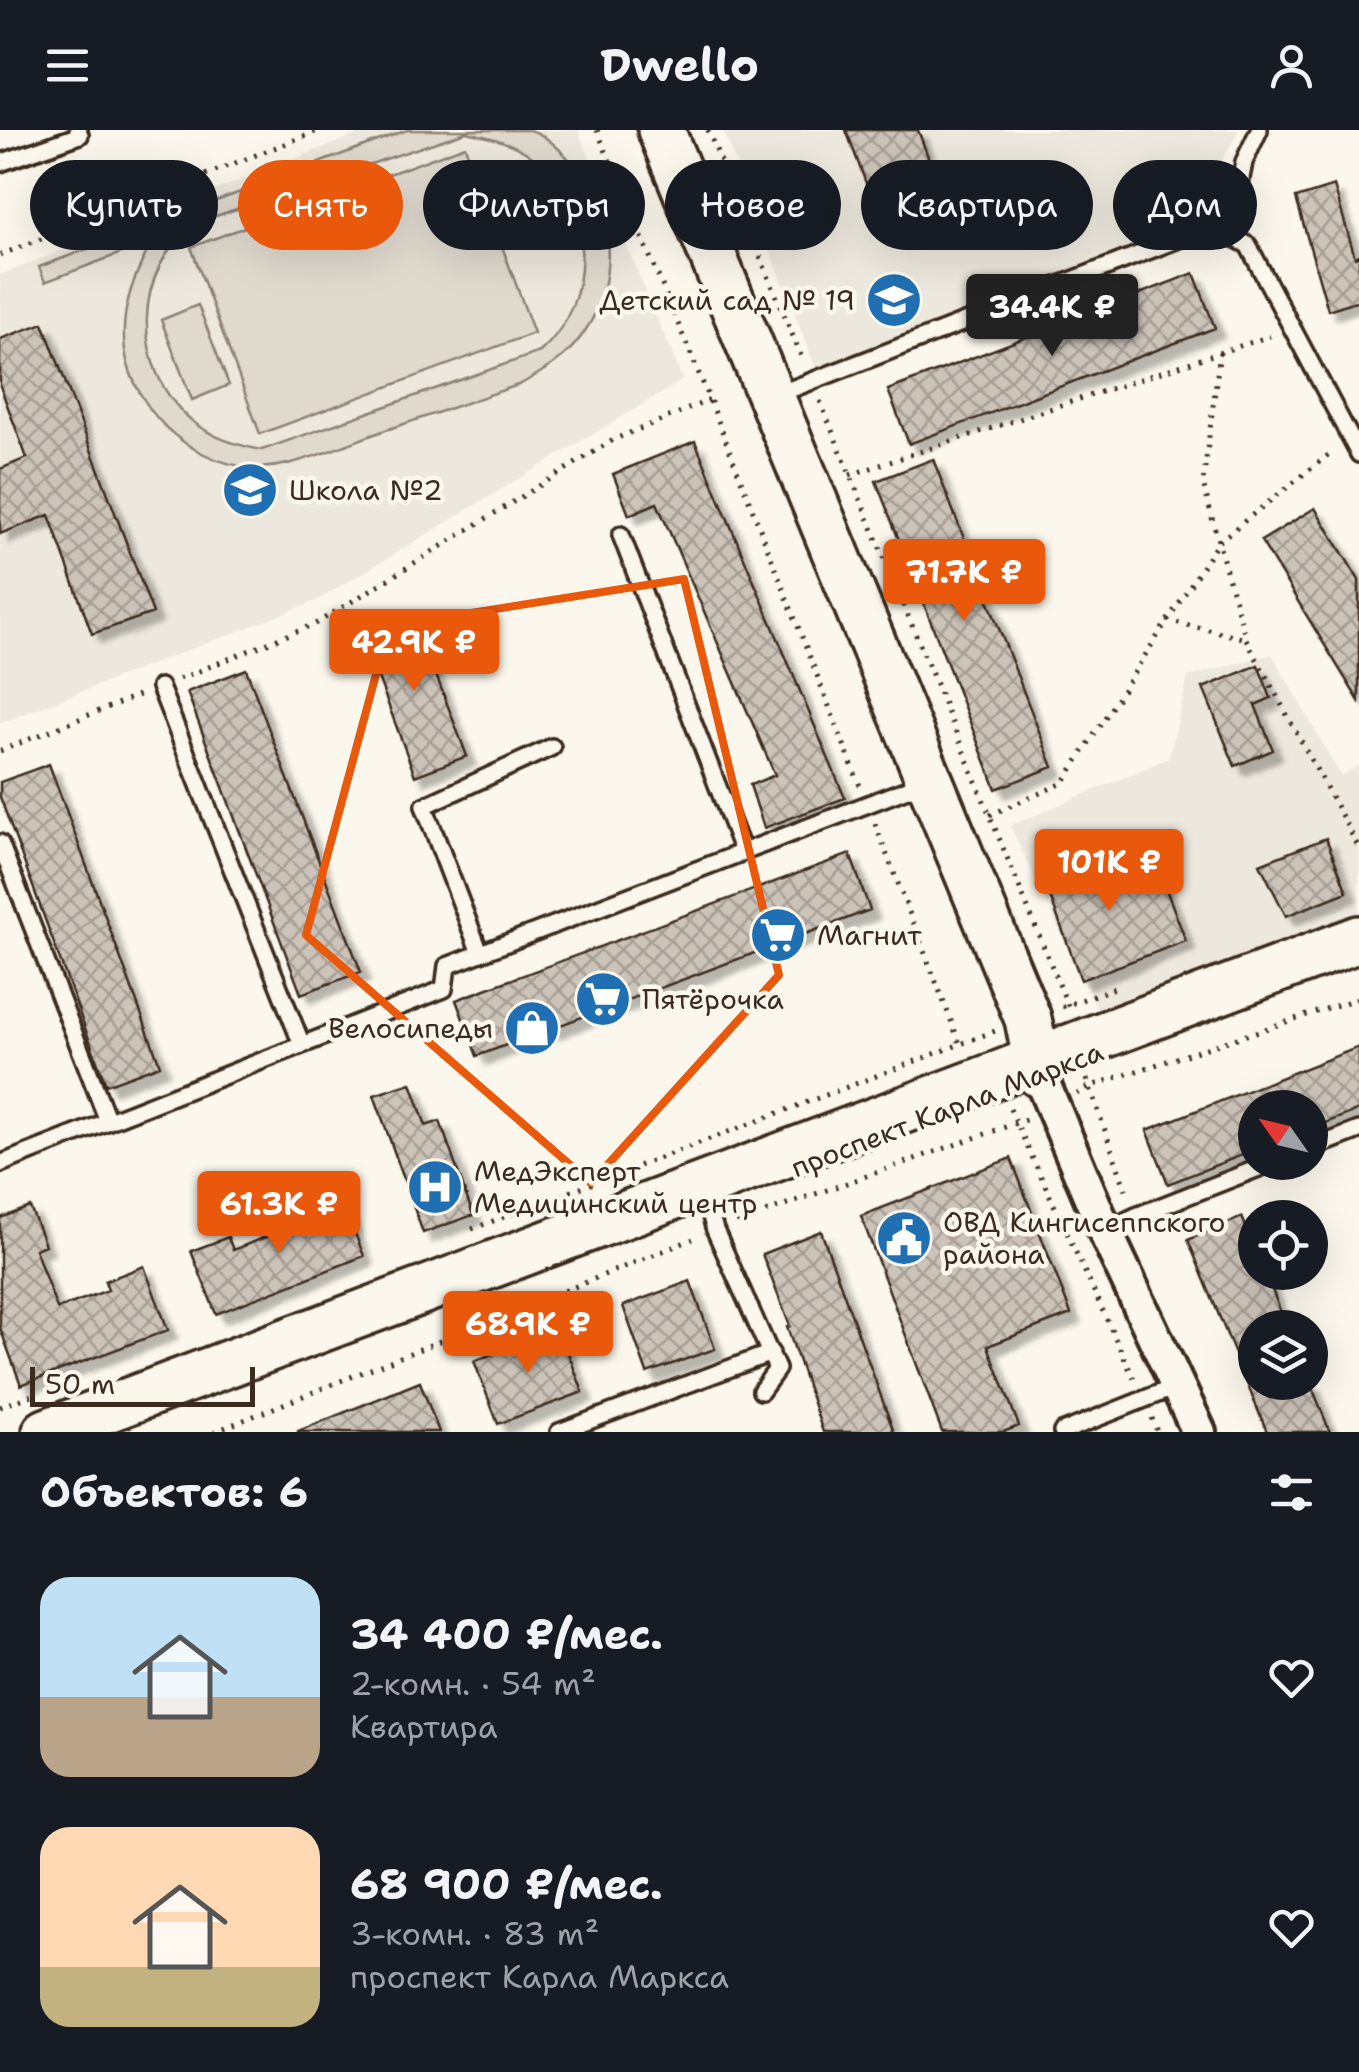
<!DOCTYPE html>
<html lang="ru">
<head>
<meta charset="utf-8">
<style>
	:root { --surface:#171b24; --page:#242831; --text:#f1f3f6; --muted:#9ea1a6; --accent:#ea580c }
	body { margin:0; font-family:"Shantell Sans",sans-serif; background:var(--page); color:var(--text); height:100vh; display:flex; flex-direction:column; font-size:38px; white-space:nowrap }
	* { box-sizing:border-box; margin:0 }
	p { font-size:32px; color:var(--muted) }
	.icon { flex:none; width:55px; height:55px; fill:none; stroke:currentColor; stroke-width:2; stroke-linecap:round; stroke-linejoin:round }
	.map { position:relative; height:1302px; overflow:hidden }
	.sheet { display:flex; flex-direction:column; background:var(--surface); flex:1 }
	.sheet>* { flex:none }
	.banner { position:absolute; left:30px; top:30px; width:1300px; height:90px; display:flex; gap:20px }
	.needle { width:65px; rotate:304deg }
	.buttons { position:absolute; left:1238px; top:960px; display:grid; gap:20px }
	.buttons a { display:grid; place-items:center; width:90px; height:90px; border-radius:50%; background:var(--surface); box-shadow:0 10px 40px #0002; font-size:50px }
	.scale { position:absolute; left:30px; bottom:25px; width:225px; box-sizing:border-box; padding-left:10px; border:5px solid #3b2a1e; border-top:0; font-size:28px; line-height:35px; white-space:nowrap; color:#3b2a1e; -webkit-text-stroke:8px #fbf7ec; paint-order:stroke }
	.price { position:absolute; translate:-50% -85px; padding:0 22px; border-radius:10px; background:var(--accent); color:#fff; font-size:32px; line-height:65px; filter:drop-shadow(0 2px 5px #0008) }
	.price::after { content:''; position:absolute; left:50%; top:60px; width:30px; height:22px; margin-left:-15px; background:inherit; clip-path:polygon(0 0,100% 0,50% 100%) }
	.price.on { background:#222; color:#fff }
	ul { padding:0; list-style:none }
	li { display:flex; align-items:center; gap:30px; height:250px; padding:0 40px }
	li span { display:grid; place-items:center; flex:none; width:280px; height:200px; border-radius:30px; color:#555 }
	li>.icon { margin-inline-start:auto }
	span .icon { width:120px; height:120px; fill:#fffc; stroke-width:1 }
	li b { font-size:42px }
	h2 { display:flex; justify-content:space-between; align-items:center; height:120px; padding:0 40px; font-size:42px }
	.tag { padding:0 35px; border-radius:45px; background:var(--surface); box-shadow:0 10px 40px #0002; font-size:35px; line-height:90px }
	.tag.on { background:var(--accent); color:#fff }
	header { display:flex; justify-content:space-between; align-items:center; height:130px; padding:0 40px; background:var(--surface); font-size:45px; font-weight:700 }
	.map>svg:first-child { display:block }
	.built { fill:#ede8dd }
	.park { fill:#dfd9ce; stroke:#8d8276; stroke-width:2.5; fill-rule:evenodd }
	.building { fill:url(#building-cross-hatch); stroke:#3b2a1e; stroke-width:2.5; filter:url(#shadow) }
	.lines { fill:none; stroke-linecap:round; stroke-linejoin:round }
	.lane-casing { stroke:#3b2a1e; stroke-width:22 }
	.street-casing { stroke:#3b2a1e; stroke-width:40 }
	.secondary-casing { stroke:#3b2a1e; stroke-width:52 }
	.path { stroke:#3b2a1e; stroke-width:5; stroke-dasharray:2.5 8; stroke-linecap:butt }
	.lane { stroke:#fbf7ec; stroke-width:15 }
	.street { stroke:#fbf7ec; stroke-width:32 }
	.secondary { stroke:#fbf7ec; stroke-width:45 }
	.marked { fill:none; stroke:#e8590c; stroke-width:8; stroke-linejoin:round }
	.labels { text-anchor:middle; stroke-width:9; stroke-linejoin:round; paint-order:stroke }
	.poi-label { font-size:28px; fill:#3b2a1e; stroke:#fbf7ec; text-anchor:start }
	.street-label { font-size:28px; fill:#3b2a1e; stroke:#fbf7ec }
</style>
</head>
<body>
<header><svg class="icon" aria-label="menu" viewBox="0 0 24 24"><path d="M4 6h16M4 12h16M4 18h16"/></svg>Dwello<svg class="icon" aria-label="person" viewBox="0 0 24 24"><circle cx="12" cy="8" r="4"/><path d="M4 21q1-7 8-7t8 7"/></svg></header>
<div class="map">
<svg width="1359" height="1302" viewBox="0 0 1359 1302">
	<defs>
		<pattern id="building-cross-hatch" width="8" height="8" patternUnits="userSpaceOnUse" patternTransform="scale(2.5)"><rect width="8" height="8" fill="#ccc4b9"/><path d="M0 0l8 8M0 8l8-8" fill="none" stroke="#a79f96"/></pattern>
		<filter id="shadow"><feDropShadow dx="9" dy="9" stdDeviation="2.5" flood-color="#0004"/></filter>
	</defs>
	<rect width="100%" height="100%" fill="#fbf7ec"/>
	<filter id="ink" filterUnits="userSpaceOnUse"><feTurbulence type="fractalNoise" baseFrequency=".01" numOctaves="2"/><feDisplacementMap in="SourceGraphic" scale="20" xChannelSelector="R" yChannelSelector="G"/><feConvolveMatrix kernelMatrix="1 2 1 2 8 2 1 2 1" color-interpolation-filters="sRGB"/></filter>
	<g filter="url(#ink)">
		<path class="built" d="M 368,0 L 578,0 L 683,250 L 316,471 L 0,593 L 0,145 Z
			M 723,0 L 1239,0 L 1184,99 L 817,241 Z
			M 1272,524 L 1341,646 L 1359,635 L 1359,785 L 1101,887 L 1010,696 L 1169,628 L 1188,547 Z"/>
		<path class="park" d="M 407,0 C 435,0 463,0 491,0 C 503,0 518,0 529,0 C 545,3 561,21 572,32 C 615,74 619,152 585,201 C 569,226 546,240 521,254 C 475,270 429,286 383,301 C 352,312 320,326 288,334 C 229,349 168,314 140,263 C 110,211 126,158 153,111 L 45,152 L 39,137 ZM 466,2 C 489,7 512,12 531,26 C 594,73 599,169 540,222 L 262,320 C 236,315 212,308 191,290 C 131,240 131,137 198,92 Z
			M 465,16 L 534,203 L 260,304 L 191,117 Z
			M 198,175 L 229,255 L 192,270 L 161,190 Z"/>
		<path class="building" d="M 846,0 L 918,0 L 930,32 L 867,56 Z
			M 1334,56 L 1355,127 L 1359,125 L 1359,170 L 1328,180 L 1296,68 Z
			M 1194,143 L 1215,198 L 909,314 L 888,260 Z
			M 43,193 L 153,483 L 92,504 L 49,385 L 0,404 L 0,339 L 27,328 L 0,256 L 0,209 Z
			M 695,311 L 845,668 L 764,698 L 750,655 L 775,645 L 657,373 L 629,385 L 613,344 Z
			M 933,329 L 1053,637 L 996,659 L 876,351 Z
			M 1315,378 L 1359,450 L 1359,571 L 1261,411 Z
			M 412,482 L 467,626 L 415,646 L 361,502 Z
			M 1258,535 L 1271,568 L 1255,575 L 1273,620 L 1235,636 L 1203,558 Z
			M 246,539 L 361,842 L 301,864 L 187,562 Z
			M 49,634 L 160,935 L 106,955 L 0,667 L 0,652 Z
			M 1326,708 L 1347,762 L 1286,786 L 1260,734 Z
			M 1091,717 L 1107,760 L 1159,741 L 1186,811 L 1081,850 L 1039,737 Z
			M 850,724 L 870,780 L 477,926 L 456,870 Z
			M 1359,917 L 1359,980 L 1310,999 L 1310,978 L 1255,978 L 1255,1020 L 1168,1054 L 1147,1000 Z
			M 411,953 L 426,996 L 440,991 L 473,1085 L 423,1103 L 374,965 Z
			M 1011,1028 L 1071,1184 L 988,1216 L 1019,1296 L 1003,1302 L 942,1302 L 861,1086 Z
			M 339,1063 L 364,1126 L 216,1184 L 191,1121 L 228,1107 L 233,1120 L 308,1090 L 303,1077 Z
			M 30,1077 L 45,1115 L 35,1119 L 57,1179 L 108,1160 L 105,1151 L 144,1136 L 168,1200 L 21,1255 L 0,1198 L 0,1088 Z
			M 1242,1087 L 1255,1118 L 1255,1142 L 1265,1142 L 1287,1198 L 1255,1198 L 1255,1252 L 1310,1252 L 1330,1302 L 1267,1302 L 1188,1110 Z
			M 821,1101 L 894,1302 L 823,1302 L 787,1197 L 790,1196 L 762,1124 Z
			M 690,1151 L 715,1219 L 647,1243 L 623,1176 Z
			M 559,1199 L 583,1262 L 498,1294 L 474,1231 Z
			M 420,1252 L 439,1302 L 298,1302 L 298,1301 Z"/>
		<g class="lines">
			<g class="lane-casing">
				<path id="lane" d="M 0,33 L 80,5 L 78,0
					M 1230,106 L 1244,32 L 1259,0
					M 776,265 L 1189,105 L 1230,106 L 1248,115 L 1359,324
					M 621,405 L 743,722
					M 160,557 L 302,915
					M 0,713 L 108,991
					M 480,823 L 424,676 L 552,617
					M 1310,1019 L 1359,1000
					M 0,1034 L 444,859 L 447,836 L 928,651
					M 706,1070 L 715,1100 L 777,1239 L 761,1261
					M 1105,1101 L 1136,1086 L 1274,1032
					M 559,1302 L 771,1223
					M 1062,1302 L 1180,1255"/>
			</g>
			<g class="street-casing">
				<path id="street" d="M 1039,944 L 1105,1101 L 1199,1302"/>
			</g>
			<g class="secondary-casing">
				<path id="secondary" d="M 661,0 L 1028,889 L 1039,944
					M 46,1302 L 1359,809"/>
			</g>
			<path class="path" d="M 597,0 L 710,270 L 860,656
				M 708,0 L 804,233
				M 0,125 L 320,0
				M 1220,222 L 1203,353 L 1222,426 L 1246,509 L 1359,718
				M 820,271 L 1068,876
				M 850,345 L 1270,206
				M 1167,490 L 1246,509
				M 179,549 L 317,493 L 615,309 L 710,270
				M 0,621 L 141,564
				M 990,685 L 1063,653 L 1218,412 L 1332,322
				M 875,694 L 960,914
				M 1062,877 L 1117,857
				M 1087,949 L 1128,1066
				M 1077,964 L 1088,957 L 1359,868
				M 1010,979 L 1135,1251
				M 736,1092 L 1028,989
				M 472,1099 L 995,901
				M 0,1277 L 32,1265
				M 1152,1288 L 1157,1302
				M 214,1302 L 693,1109"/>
			<use href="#lane" class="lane"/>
			<use href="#street" class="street"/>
			<use href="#secondary" class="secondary"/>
		</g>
	</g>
	<path class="marked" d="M 684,449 L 779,845 L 591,1053 L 306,805 L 389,496 Z"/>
	<defs>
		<g id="school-disc" transform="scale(2.875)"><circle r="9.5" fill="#1f6fb2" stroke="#fbf7ec"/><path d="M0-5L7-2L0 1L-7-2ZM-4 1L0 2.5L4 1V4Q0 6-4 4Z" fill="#fff"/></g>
		<g id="supermarket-disc" transform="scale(2.875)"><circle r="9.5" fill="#1f6fb2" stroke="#fbf7ec"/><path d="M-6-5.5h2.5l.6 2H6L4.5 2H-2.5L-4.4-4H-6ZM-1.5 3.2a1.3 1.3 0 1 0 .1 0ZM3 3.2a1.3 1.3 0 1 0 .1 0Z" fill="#fff"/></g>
		<g id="shop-disc" transform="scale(2.875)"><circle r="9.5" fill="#1f6fb2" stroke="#fbf7ec"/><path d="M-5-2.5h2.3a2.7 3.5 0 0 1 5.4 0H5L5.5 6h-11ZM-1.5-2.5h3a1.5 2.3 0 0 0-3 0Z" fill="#fff"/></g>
		<g id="hospital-disc" transform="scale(2.875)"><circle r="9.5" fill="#1f6fb2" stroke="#fbf7ec"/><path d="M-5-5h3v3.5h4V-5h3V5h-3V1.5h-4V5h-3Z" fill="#fff"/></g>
		<g id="civic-disc" transform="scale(2.875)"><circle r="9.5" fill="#1f6fb2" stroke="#fbf7ec"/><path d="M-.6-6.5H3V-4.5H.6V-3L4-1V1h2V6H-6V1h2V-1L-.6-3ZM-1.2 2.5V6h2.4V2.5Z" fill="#fff"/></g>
	</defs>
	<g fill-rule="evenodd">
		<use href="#school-disc" x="894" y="170"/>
		<use href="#school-disc" x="250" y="360"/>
		<use href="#supermarket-disc" x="778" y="805"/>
		<use href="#supermarket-disc" x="603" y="869"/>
		<use href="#shop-disc" x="532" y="898"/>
		<use href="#hospital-disc" x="435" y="1057"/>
		<use href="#civic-disc" x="904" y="1108"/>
	</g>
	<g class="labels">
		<g class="poi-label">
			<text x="855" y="180" text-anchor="end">Детский сад № 19</text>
			<text x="289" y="370">Школа №2</text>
			<text x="817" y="815">Магнит</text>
			<text x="642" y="879">Пятёрочка</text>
			<text x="493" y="908" text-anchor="end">Велосипеды</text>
			<text x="474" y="1051">МедЭксперт<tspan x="474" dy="32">Медицинский центр</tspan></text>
			<text x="943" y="1102">ОВД Кингисеппского<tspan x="943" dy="32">района</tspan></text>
		</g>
		<g class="street-label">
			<text transform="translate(947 979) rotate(-21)" y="10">проспект Карла Маркса</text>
		</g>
	</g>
</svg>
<div class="buttons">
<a><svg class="needle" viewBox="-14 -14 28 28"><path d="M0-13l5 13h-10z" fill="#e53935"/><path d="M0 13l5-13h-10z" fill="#9ea1a6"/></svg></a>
<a><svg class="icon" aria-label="locate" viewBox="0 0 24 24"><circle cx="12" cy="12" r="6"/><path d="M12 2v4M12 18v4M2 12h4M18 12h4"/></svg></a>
<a><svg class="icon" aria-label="layers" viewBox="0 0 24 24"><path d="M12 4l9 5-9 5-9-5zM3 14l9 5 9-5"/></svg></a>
</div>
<div class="scale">50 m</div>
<b class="price on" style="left:1052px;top:229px">34.4K ₽</b>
<b class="price" style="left:964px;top:494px">71.7K ₽</b>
<b class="price" style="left:414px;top:564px">42.9K ₽</b>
<b class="price" style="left:1109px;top:784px">101K ₽</b>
<b class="price" style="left:279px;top:1126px">61.3K ₽</b>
<b class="price" style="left:528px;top:1246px">68.9K ₽</b>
<div class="banner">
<a class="tag">Купить</a>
<a class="tag on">Снять</a>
<a class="tag">Фильтры</a>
<a class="tag">Новое</a>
<a class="tag">Квартира</a>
<a class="tag">Дом</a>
</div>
</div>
<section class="sheet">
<h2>Объектов: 6<svg class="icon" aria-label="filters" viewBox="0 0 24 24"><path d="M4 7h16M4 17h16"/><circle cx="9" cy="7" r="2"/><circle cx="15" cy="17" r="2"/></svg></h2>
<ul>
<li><span style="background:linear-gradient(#bfe0f5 60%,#b9a48a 0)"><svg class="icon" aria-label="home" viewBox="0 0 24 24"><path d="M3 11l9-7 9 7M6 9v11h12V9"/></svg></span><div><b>34 400 ₽/мес.</b><p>2-комн. · 54 m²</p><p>Квартира</p></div><svg class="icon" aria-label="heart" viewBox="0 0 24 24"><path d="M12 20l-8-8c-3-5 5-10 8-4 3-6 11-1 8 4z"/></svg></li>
<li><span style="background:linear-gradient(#ffd9b3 70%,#c2b280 0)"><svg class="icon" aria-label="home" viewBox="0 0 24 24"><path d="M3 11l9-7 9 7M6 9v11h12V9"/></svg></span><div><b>68 900 ₽/мес.</b><p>3-комн. · 83 m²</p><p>проспект Карла Маркса</p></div><svg class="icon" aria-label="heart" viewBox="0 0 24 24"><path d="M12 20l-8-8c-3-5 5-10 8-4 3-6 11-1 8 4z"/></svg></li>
</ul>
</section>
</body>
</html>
